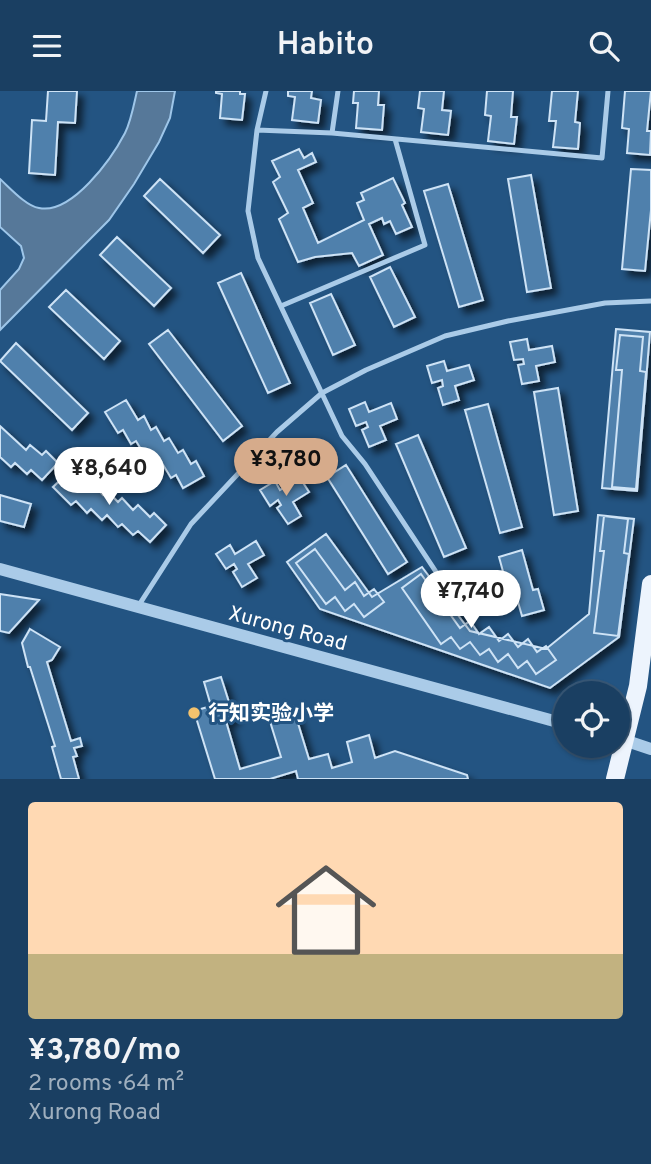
<!DOCTYPE html>
<html lang="en">
<head>
<meta charset="utf-8">
<style>
	:root { --surface:#1a3f62; --page:#274a6b; --text:#f1f3f6; --muted:#9fafbe; --line:#385877; --accent:#d6ab8b }
	body { margin:0; font-family:Overpass,"Noto Sans SC",sans-serif; background:var(--page); color:var(--text); height:100vh; display:flex; flex-direction:column; font-size:26px; white-space:nowrap }
	* { box-sizing:border-box; margin:0 }
	p { font-size:23px; color:var(--muted) }
	.icon { flex:none; width:38px; height:38px; fill:none; stroke:currentColor; stroke-width:2; stroke-linecap:round; stroke-linejoin:round }
	.map { position:relative; height:688px; overflow:hidden }
	.side { display:flex; flex-direction:column; background:var(--surface); flex:1 }
	.side>* { flex:none }
	.fabs { position:absolute; left:553px; top:590px; display:grid; gap:14px }
	.fabs a { display:grid; place-items:center; width:77px; height:77px; border-radius:50%; background:var(--surface); box-shadow:0 2px 5px #0004,0 0 0 2px var(--line); font-size:35px }
	.price { position:absolute; translate:-50% -60px; padding:0 16px; border-radius:24px; background:#fff; color:#222; font-size:23px; line-height:46px; filter:drop-shadow(0 2px 4px #0008) }
	.price::after { content:''; position:absolute; left:50%; top:42px; width:21px; height:16px; margin-left:-10px; background:inherit; clip-path:polygon(0 0,100% 0,50% 100%) }
	.price.active { background:var(--accent); color:#111 }
	ul { padding:0; list-style:none }
	li { display:grid; align-content:center; gap:14px; height:371px; padding:0 28px }
	li span { display:grid; place-items:center; height:217px; border-radius:7px; color:#555 }
	li>.icon { margin-inline-start:auto }
	span .icon { width:126px; height:126px; fill:#fffc; stroke-width:1 }
	li b { font-size:30px }
	header { display:flex; justify-content:space-between; align-items:center; height:91px; padding:0 28px; background:var(--surface); font-size:32px; font-weight:600 }
	.map>svg:first-child { display:block }
	.water { fill:#567899; stroke:#9ec6e9; stroke-width:2 }
	.building { fill:#5080ac; stroke:#cee3f6; stroke-width:2; filter:url(#shadow) }
	.lines { fill:none; stroke-linecap:round; stroke-linejoin:round }
	.service { stroke:#aacbe8; stroke-width:5 }
	.tertiary { stroke:#aacbe8; stroke-width:12 }
	.primary { stroke:#edf4fd; stroke-width:18 }
	.poi-dot { fill:#f3c26d; stroke:#235482; stroke-width:2.5 }
	.labels { text-anchor:middle; stroke-width:6; stroke-linejoin:round; paint-order:stroke }
	.street-label { font-size:21px; fill:#fff; stroke:#235482 }
	.poi-label { font-size:21px; font-weight:bold; fill:#fff; stroke:#235482; text-anchor:start }
</style>
</head>
<body>
<header><svg class="icon" aria-label="menu" viewBox="0 0 24 24"><path d="M4 6h16M4 12h16M4 18h16"/></svg>Habito<svg class="icon" aria-label="search" viewBox="0 0 24 24"><circle cx="10" cy="10" r="6"/><path d="M15 15l6 6"/></svg></header>
<div class="map">
<svg width="651" height="688" viewBox="0 0 651 688">
	<defs>
		<filter id="shadow"><feDropShadow dx="6" dy="6" stdDeviation="3.5" flood-color="#0009"/></filter>
	</defs>
	<rect width="100%" height="100%" fill="#235482"/>
	<path class="water" d="M 137,0 L 175,0 L 170,27 L 159,51 L 134,93 L 109,129 L 0,239 L 0,199 L 19,178 L 24,167 L 21,155 L 0,136 L 0,88 C 10,97 26,115 39,117 C 72,124 112,67 125,42 C 131,30 134,13 137,0 Z"/>
	<path class="building" d="M 48,0 L 77,0 L 75,32 L 58,31 L 55,84 L 29,82 L 32,29 L 46,30 Z
		M 216,0 L 240,0 L 240,3 L 245,3 L 242,29 L 220,27 L 222,3 L 216,2 Z
		M 288,0 L 312,0 L 311,7 L 321,9 L 318,32 L 292,29 L 295,6 L 288,5 Z
		M 354,0 L 379,0 L 378,14 L 384,14 L 382,39 L 356,37 L 358,12 L 353,12 Z
		M 420,0 L 444,0 L 442,19 L 451,20 L 448,44 L 421,41 L 424,18 L 418,17 Z
		M 487,0 L 513,0 L 511,26 L 517,26 L 514,53 L 488,50 L 491,25 L 485,24 Z
		M 552,0 L 578,0 L 575,31 L 580,32 L 578,58 L 553,56 L 556,30 L 549,30 Z
		M 625,0 L 651,0 L 647,40 L 651,40 L 650,64 L 627,62 L 629,38 L 622,37 Z
		M 299,58 L 304,67 L 312,62 L 316,71 L 298,79 L 313,112 L 303,117 L 318,152 L 364,129 L 357,112 L 364,109 L 361,102 L 393,87 L 405,112 L 402,114 L 412,136 L 396,143 L 390,130 L 384,133 L 382,127 L 369,133 L 383,164 L 359,175 L 352,162 L 315,166 L 298,171 L 279,128 L 288,122 L 273,91 L 280,86 L 272,70 Z
		M 631,78 L 651,79 L 651,119 L 645,180 L 622,178 Z
		M 531,84 L 551,197 L 527,201 L 508,88 Z
		M 160,88 L 220,144 L 203,162 L 144,105 Z
		M 448,93 L 483,209 L 459,216 L 424,100 Z
		M 117,146 L 171,197 L 154,215 L 100,164 Z
		M 390,176 L 415,226 L 394,236 L 370,186 Z
		M 241,182 L 290,292 L 268,302 L 218,192 Z
		M 66,199 L 120,250 L 104,268 L 49,216 Z
		M 331,203 L 355,254 L 333,264 L 310,212 Z
		M 616,238 L 650,241 L 637,400 L 602,397 Z
		M 168,239 L 242,335 L 223,350 L 149,253 Z
		M 620,244 L 643,246 L 640,280 L 646,281 L 636,398 L 612,396 L 622,279 L 616,279 Z
		M 527,248 L 529,259 L 552,255 L 555,271 L 536,275 L 539,290 L 522,293 L 518,274 L 524,273 L 523,268 L 514,269 L 510,251 Z
		M 16,252 L 88,322 L 72,339 L 0,270 Z
		M 444,270 L 447,280 L 469,274 L 474,289 L 455,295 L 459,309 L 443,314 L 438,297 L 443,295 L 442,289 L 432,292 L 427,275 Z
		M 558,297 L 578,420 L 554,424 L 534,301 Z
		M 126,309 L 138,329 L 144,325 L 151,339 L 156,336 L 164,350 L 169,347 L 178,362 L 183,359 L 191,373 L 196,370 L 204,385 L 183,397 L 176,384 L 171,387 L 162,372 L 157,375 L 149,361 L 144,363 L 136,350 L 131,353 L 123,339 L 118,342 L 105,321 Z
		M 365,311 L 369,321 L 391,312 L 397,328 L 380,335 L 386,349 L 369,356 L 362,339 L 368,336 L 366,331 L 356,335 L 349,318 Z
		M 488,313 L 522,436 L 500,442 L 465,319 Z
		M 0,335 L 26,359 L 30,354 L 42,364 L 46,360 L 58,372 L 42,389 L 31,379 L 27,383 L 15,372 L 11,376 L 0,366 Z
		M 418,344 L 466,457 L 444,466 L 396,353 Z
		M 346,374 L 407,471 L 388,483 L 327,386 Z
		M 70,380 L 87,397 L 92,392 L 103,404 L 107,400 L 118,411 L 122,407 L 133,419 L 138,414 L 150,426 L 154,422 L 166,434 L 150,451 L 138,440 L 133,444 L 122,433 L 118,436 L 107,424 L 102,429 L 91,418 L 87,422 L 76,410 L 71,414 L 53,396 Z
		M 300,387 L 309,401 L 293,411 L 301,425 L 288,433 L 277,417 L 281,414 L 278,409 L 270,415 L 260,399 L 275,390 L 280,399 Z
		M 0,404 L 31,413 L 24,436 L 0,430 Z
		M 598,424 L 634,428 L 619,546 L 550,597 L 320,518 L 287,471 L 326,443 L 372,506 L 422,476 L 470,540 L 546,558 L 589,523 Z
		M 604,425 L 628,428 L 624,462 L 629,463 L 618,545 L 594,542 L 604,460 L 600,460 Z
		M 256,450 L 264,464 L 248,473 L 257,487 L 242,496 L 233,481 L 237,478 L 234,473 L 226,478 L 216,463 L 230,454 L 235,463 Z
		M 315,458 L 345,499 L 355,491 L 364,505 L 374,498 L 384,511 L 364,526 L 354,513 L 345,520 L 335,506 L 326,513 L 296,472 Z
		M 522,459 L 533,499 L 538,498 L 544,519 L 522,525 L 516,504 L 510,506 L 499,466 Z
		M 421,483 L 460,537 L 470,530 L 479,543 L 489,536 L 499,550 L 508,543 L 518,556 L 528,548 L 537,561 L 546,555 L 556,569 L 536,583 L 527,570 L 518,577 L 508,563 L 498,571 L 489,558 L 480,564 L 470,551 L 460,558 L 451,546 L 441,553 L 402,497 Z
		M 0,503 L 39,509 L 9,542 L 0,540 Z
		M 30,538 L 60,556 L 52,569 L 47,571 L 71,650 L 80,647 L 82,655 L 74,657 L 77,665 L 73,666 L 79,688 L 61,688 L 52,656 L 55,655 L 30,576 L 28,576 L 22,552 Z
		M 221,586 L 234,627 L 226,630 L 240,678 L 281,666 L 268,624 L 293,616 L 309,668 L 328,663 L 332,677 L 352,671 L 347,651 L 369,644 L 375,667 L 395,660 L 467,684 L 468,688 L 298,688 L 296,680 L 270,688 L 215,688 L 194,620 L 211,615 L 204,591 Z"/>
	<g class="lines">
		<path class="service" d="M 266,0 L 257,39 L 248,120 L 258,167 L 342,345 L 365,373 L 444,493
			M 257,39 L 332,42 L 602,67 L 608,0
			M 332,42 L 338,0
			M 281,215 L 425,154 L 395,48
			M 139,514 L 191,433 L 277,341 L 322,302 L 366,279 L 445,245 L 508,230 L 605,212 L 651,210"/>
		<path class="tertiary" d="M 0,478 L 565,633
			M 618,647 L 651,658"/>
		<path class="primary" d="M 615,688 L 638,595 L 651,493"/>
	</g>
	<circle class="poi-dot" cx="194" cy="622" r="7"/>
	<g class="labels">
		<g class="street-label">
			<text transform="translate(288 537) rotate(15)" y="7">Xurong Road</text>
		</g>
		<g class="poi-label">
			<text x="208" y="629">行知实验小学</text>
		</g>
	</g>
</svg>
<div class="fabs">
<a><svg class="icon" aria-label="locate" viewBox="0 0 24 24"><circle cx="12" cy="12" r="6"/><path d="M12 2v4M12 18v4M2 12h4M18 12h4"/></svg></a>
</div>
<b class="price active" style="left:286px;top:407px">¥3,780</b>
<b class="price" style="left:109px;top:416px">¥8,640</b>
<b class="price" style="left:471px;top:539px">¥7,740</b>
</div>
<section class="side">
<ul>
<li><span style="background:linear-gradient(#ffd9b3 70%,#c2b280 0)"><svg class="icon" aria-label="home" viewBox="0 0 24 24"><path d="M3 11l9-7 9 7M6 9v11h12V9"/></svg></span><div><b>¥3,780/mo</b><p>2 rooms · 64 m²</p><p>Xurong Road</p></div></li>
</ul>
</section>
</body>
</html>
